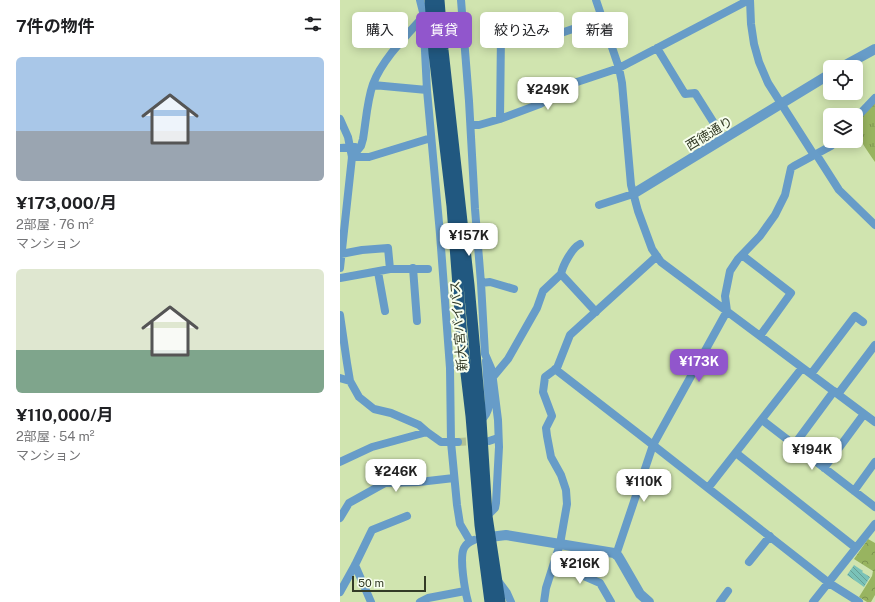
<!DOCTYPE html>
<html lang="ja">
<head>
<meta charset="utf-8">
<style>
	:root { --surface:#fff; --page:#f6f6f6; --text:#202124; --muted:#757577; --accent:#9156cc }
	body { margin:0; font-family:"Public Sans","Noto Sans JP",sans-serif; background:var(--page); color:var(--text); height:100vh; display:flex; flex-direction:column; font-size:15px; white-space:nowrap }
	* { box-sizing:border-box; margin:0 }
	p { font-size:13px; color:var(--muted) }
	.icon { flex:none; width:22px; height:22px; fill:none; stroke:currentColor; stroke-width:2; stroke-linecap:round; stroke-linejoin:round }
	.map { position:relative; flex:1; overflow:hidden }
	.panel { display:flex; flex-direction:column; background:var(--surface); width:340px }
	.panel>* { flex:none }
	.banner { position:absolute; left:12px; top:12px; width:380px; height:36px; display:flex; gap:8px }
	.buttons { position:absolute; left:483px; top:60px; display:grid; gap:8px }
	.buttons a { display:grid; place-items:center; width:40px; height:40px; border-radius:6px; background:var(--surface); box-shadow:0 2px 10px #0003; font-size:20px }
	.scale { position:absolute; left:12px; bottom:10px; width:74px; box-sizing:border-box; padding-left:4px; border:2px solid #333b26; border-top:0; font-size:11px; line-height:14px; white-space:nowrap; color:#333b26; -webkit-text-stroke:3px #f8ffef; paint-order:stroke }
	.price { position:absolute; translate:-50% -34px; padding:0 9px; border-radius:8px; background:#fff; color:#222; font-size:13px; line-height:26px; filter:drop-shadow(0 1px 2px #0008) }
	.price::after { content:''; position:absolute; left:50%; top:24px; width:12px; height:9px; margin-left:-6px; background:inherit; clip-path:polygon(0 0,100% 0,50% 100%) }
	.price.selected { background:var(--accent); color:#fff }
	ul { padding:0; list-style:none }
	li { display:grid; align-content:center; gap:8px; height:212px; padding:0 16px }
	li span { display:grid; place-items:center; height:124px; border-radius:6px; color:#555 }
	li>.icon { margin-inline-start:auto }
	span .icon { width:72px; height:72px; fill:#fffc; stroke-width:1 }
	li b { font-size:17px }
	h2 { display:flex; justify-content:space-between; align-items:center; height:48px; padding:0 16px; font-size:17px }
	.pill { padding:0 14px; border-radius:6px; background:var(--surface); box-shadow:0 2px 10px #0003; font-size:14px; line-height:36px }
	.pill.selected { background:var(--accent); color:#fff }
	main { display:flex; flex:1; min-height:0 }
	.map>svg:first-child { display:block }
	.grass { fill:url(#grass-tufts) }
	.park { fill:url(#park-crowns) }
	.building { fill:url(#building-back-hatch) }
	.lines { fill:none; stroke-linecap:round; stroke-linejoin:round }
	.minor-tunnel { stroke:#b1c294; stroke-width:8; stroke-dasharray:8 4; stroke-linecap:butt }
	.minor { stroke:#679cc8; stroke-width:8 }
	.tertiary { stroke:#679cc8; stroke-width:10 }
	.trunk { stroke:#215880; stroke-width:11 }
	.labels { text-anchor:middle; stroke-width:4; stroke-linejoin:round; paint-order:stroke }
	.street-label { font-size:13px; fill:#333b26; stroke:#f8ffef }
</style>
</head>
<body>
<main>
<section class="panel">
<h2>7件の物件<svg class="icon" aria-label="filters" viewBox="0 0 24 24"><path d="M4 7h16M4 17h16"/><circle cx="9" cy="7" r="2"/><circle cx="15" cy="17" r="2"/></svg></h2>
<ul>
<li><span style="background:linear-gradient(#a9c7e8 60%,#9aa5b1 0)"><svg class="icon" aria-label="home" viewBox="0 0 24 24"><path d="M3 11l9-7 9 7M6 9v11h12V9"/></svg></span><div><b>¥173,000/月</b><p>2部屋 · 76 m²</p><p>マンション</p></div></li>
<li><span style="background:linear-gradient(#dfe7d0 65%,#7fa58c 0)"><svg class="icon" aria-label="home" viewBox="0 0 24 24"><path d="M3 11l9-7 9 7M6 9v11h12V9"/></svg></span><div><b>¥110,000/月</b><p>2部屋 · 54 m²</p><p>マンション</p></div></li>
</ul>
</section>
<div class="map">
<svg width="535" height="602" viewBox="0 0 535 602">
	<defs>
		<pattern id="grass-tufts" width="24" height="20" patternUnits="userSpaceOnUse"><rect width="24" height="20" fill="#98b460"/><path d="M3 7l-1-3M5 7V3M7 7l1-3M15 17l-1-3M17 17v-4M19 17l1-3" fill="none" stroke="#7d944f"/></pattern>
		<pattern id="park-crowns" width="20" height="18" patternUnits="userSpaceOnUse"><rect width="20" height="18" fill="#98b460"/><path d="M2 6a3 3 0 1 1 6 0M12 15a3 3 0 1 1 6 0" fill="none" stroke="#7d944f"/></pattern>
		<pattern id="building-back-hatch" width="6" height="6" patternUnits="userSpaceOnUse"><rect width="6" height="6" fill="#7ac2b8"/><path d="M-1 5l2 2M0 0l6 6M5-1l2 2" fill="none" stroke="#659f95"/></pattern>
	</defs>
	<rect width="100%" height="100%" fill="#d0e4af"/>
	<path class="grass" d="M 535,102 L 535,162 C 527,150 516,137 516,123 Z"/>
	<path class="park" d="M 528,539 L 535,543 L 535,595 L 531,602 L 527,602 L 519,597 L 532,576 L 533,571 L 514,559 Z"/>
	<path class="building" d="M 514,565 L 523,571 L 522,572 L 530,577 L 524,587 L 507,575 Z"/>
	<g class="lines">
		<path class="minor-tunnel" d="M 118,442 L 138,441"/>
		<path class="minor" d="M 80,0 L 83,12 L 87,90 L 100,234 L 110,368 L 111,442 L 117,505 L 120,524 L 130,541
			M 121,0 L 129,101 L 135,209 L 141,283 L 145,354 L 151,368 L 153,380 L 158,420 L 159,447 L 156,503 L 155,508 L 147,516
			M 256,0 L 279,68 L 282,83 L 291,185 L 298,211 L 312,249 L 321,262 L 535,422
			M 410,0 L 411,24 L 414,44 L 419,62 L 428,83 L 474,155
			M 317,48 L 345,94 L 355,93 L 384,139
			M 33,85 L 87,90
			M 516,118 L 535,98
			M 0,119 L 8,137 L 12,157 L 0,268
			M 160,119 L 161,34 L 163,30 L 221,33 L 262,19
			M 131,125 L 139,125 L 160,119 L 200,104 L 237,82 L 279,68 L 409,0
			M 0,148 L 15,147
			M 476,154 L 499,190 L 535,225
			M 12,157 L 21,146 L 23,139 C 26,121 27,101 33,84 C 42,60 66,36 83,17
			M 12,157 L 29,157 L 91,138
			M 259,205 L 293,194
			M 1,254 L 22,250 L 48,248 L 50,269
			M 402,255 L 451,293 L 420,336
			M 73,268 L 77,321
			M 38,272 L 45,311
			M 221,274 C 223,265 232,248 240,244
			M 0,278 L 50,269 L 88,269
			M 141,283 L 150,282 L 174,289
			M 0,315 L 7,363 L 10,381 L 19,397 L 34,409 L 51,413 L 79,425 L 87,432 L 101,442 L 118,442
			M 215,369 L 313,445 L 489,583 L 519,602
			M 471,374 L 515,316 L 523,322
			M 153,377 L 168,359 L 197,308 L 203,291 L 221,274 L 256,312
			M 0,378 L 10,381
			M 498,394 L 535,345
			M 141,420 C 146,416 148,412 149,405 L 146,361
			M 422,420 L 535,507
			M 149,441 L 158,438
			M 454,445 L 494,391
			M 396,453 L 516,548
			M 0,462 L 32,447 L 87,432
			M 484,468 L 524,414
			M 368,488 L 462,368
			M 514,491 L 535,462
			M 0,518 L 9,503 L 45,483 L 79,482 L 114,478
			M 276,555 L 313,445 L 387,311 L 385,296 L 390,271 L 398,259 L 420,236 L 435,215 L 445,195 L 451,168 L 454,166 L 491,146 L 495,141
			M 409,562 L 430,536
			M 214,563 L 260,583 L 271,602
			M 15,565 L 31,602
			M 158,581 L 167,593 L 171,602
			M 0,592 L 15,565 L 32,530 L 67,516
			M 80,602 L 88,598 L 125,591
			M 128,602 C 125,591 119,558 124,548 C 126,544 129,542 134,540
			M 204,602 L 206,588 L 220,544 L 227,504 L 226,490 L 221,475 L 211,457 L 207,436 L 206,428 L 212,416 L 203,392 L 205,377 L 217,368 L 230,335 L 317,256
			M 380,602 L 388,591
			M 473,602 L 535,524"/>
		<path class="tertiary" d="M 502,67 L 535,49
			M 293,194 L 490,74
			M 142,538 L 166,535 L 274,553 L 278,556 L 281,561 L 300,594 L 309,602"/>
		<path class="trunk" d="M 90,0 L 94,53 L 112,206 L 122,339 L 131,416 L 140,525 L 150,602
			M 99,0 L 103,50 L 129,285 L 141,420 L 147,516 L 160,602"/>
	</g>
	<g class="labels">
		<g class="street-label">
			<text transform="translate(369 133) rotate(-31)" y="5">西徳通り</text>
			<text transform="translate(118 326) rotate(-95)" y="5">新大宮バイパス</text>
		</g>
	</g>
</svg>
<div class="buttons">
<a><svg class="icon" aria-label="locate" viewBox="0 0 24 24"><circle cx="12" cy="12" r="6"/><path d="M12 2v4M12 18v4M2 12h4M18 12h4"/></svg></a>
<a><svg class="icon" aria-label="layers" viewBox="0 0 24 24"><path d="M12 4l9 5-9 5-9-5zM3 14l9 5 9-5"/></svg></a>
</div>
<div class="scale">50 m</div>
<b class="price" style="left:208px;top:111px">¥249K</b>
<b class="price" style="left:129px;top:257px">¥157K</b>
<b class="price selected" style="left:359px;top:383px">¥173K</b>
<b class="price" style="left:472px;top:471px">¥194K</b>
<b class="price" style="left:56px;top:493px">¥246K</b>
<b class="price" style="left:304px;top:503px">¥110K</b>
<b class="price" style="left:240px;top:585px">¥216K</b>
<div class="banner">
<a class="pill">購入</a>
<a class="pill selected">賃貸</a>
<a class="pill">絞り込み</a>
<a class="pill">新着</a>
</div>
</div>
</main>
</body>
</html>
